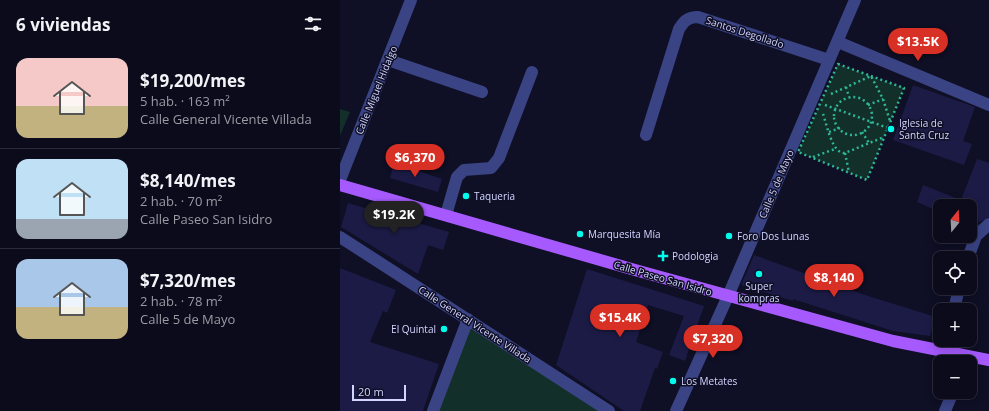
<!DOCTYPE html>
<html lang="es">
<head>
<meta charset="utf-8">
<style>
	:root { --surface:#0b0b1c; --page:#141425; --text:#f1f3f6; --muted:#9a9ba3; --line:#2b2b3b; --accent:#d93025 }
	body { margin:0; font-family:"Open Sans",sans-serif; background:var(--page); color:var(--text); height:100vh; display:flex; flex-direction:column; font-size:15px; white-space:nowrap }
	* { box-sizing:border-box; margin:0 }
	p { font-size:13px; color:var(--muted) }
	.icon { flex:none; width:22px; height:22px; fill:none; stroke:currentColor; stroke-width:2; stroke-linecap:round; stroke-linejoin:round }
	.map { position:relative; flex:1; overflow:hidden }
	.sheet { display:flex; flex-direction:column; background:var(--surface); width:340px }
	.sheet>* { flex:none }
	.needle { width:26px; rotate:18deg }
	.fabs { position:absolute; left:593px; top:199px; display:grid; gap:8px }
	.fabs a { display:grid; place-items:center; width:44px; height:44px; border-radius:8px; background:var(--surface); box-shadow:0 2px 10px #0003,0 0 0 1px var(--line); font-size:20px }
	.scale { position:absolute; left:12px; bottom:10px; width:54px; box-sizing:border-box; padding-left:4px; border:2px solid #d3d5ff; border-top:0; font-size:11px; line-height:14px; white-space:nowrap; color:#d3d5ff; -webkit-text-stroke:3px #0f0f25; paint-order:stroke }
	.price { position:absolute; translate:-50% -34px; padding:0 9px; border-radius:14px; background:var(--accent); color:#fff; font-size:13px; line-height:26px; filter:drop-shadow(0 1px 2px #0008) }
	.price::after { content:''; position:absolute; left:50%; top:24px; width:12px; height:9px; margin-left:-6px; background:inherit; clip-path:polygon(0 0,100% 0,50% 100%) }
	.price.current { background:#222; color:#fff }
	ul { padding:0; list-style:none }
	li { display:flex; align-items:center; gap:12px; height:100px; padding:0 16px }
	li+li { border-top:1px solid var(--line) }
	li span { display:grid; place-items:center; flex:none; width:112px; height:80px; border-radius:12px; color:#555 }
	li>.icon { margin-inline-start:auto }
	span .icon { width:48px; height:48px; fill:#fffc; stroke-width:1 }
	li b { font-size:17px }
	h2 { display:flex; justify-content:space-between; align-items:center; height:48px; padding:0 16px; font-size:17px }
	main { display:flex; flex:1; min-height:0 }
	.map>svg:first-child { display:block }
	.green { fill:#122f29 }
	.building { fill:#1c1b46 }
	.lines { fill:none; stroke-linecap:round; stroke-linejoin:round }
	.path { stroke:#2fb698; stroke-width:2.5; stroke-dasharray:2 3; stroke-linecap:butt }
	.minor { stroke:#3a4384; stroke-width:12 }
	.major { stroke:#a65afe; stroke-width:12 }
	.poi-dot { fill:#01fced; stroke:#0f0f25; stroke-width:1.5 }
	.labels { text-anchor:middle; stroke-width:3; stroke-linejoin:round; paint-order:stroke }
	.street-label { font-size:10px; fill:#d3d5ff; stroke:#0f0f25 }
	.poi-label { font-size:10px; fill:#d3d5ff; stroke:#0f0f25; text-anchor:start }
</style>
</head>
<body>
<main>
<section class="sheet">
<h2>6 viviendas<svg class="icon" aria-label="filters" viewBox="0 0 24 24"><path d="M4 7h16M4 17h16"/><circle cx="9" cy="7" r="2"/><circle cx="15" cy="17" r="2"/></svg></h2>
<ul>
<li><span style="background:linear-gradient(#f6c9c9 60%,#c2b280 0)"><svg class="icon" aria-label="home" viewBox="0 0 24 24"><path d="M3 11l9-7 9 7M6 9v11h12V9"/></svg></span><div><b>$19,200/mes</b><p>5 hab. · 163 m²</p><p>Calle General Vicente Villada</p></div></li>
<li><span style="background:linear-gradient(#bfe0f5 75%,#9aa5b1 0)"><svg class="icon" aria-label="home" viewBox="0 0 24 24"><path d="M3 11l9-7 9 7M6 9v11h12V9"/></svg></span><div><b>$8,140/mes</b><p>2 hab. · 70 m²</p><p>Calle Paseo San Isidro</p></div></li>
<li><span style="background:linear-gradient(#a9c7e8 60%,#c2b280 0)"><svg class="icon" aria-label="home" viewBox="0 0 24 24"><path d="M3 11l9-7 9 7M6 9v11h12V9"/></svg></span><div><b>$7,320/mes</b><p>2 hab. · 78 m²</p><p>Calle 5 de Mayo</p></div></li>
</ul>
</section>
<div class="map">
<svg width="649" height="411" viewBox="0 0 649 411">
	<rect width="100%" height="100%" fill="#0f0f25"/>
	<path class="green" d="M 498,64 L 564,88 L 527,180 L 458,152 Z
		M 0,109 L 10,112 L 0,136 Z
		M 129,323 L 274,411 L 97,411 Z"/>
	<path class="building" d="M 573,85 L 635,107 L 623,141 L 632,144 L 624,165 L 553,140 Z
		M 637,159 L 649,163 L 649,217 L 640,222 L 630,218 L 630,206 L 600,206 L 600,212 L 577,202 L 583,185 L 621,200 Z
		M 54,163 L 102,179 L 98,192 L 50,178 Z
		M 8,203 L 109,232 L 103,250 L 88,245 L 78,274 L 1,227 Z
		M 414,255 L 525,295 L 596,317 L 590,336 L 553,331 L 453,299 L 453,301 L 401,285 Z
		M 0,268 L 56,290 L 47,313 L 43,311 L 30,342 L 99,364 L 83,411 L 0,411 Z
		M 247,269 L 364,306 L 345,361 L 329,355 L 344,316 L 308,305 L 296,342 L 323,352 L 317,369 L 315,368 L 300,411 L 284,411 L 216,365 Z"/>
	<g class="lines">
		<path class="path" d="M 498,64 L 564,88 L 527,180 L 458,152 Z
			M 506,87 L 509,97
			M 491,94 L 531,76 L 543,99 L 550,121
			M494 116a19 19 0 1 1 38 0a19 19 0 1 1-38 0Z
			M 485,105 L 548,128
			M 528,105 L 543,99
			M 483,114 C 487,125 492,154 505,153 L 544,137
			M 489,132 L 500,128
			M 522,132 L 529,143
			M 505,153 L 509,172
			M 473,157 L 495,149"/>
		<path class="minor" d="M 498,42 L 649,105
			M 48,60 L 142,92
			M 306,135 L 339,29 C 344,21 348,17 358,17 L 489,60
			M 0,180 L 71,0
			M 106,215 L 117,177 L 124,170 L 151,168 L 159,158 L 192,72
			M 0,237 L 269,411
			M 628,258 L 636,236 L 649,224
			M 614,310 L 619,288
			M 607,352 L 608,340
			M 93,411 L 128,319
			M 336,411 L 388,296 L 515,0
			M 605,411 L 613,392"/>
		<path class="major" d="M 0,185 L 295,270 L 553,341 L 649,360"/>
	</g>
	<g class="poi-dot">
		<circle cx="551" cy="129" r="4"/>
		<circle cx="126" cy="196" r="4"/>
		<circle cx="240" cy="234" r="4"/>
		<circle cx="389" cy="236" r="4"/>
		<path d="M321 250h4v4h4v4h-4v4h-4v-4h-4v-4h4z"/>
		<circle cx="419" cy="274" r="4"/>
		<circle cx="104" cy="329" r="4"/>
		<circle cx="333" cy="381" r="4"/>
	</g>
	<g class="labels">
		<g class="street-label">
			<text transform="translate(405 32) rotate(18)" y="4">Santos Degollado</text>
			<text transform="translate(36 90) rotate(-68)" y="4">Calle Miguel Hidalgo</text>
			<text transform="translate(436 184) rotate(-67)" y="4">Calle 5 de Mayo</text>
			<text transform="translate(323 278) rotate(16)" y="4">Calle Paseo San Isidro</text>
			<text transform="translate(135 324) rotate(33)" y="4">Calle General Vicente Villada</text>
		</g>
		<g class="poi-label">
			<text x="559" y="127">Iglesia de<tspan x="559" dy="12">Santa Cruz</tspan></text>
			<text x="134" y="200">Taqueria</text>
			<text x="248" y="238">Marquesita Mía</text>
			<text x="397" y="240">Foro Dos Lunas</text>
			<text x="332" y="260">Podologia</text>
			<text x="419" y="290" text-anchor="middle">Super<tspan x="419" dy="12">kompras</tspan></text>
			<text x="96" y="333" text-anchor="end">El Quintal</text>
			<text x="341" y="385">Los Metates</text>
		</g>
	</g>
</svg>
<div class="fabs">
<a><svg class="needle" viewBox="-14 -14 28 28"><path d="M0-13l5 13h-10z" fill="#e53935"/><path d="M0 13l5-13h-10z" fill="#9a9ba3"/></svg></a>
<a><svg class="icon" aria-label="locate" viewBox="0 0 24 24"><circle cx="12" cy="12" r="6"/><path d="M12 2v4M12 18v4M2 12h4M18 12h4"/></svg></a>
<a>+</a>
<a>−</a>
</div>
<div class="scale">20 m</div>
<b class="price" style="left:578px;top:62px">$13.5K</b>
<b class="price" style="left:75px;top:178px">$6,370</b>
<b class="price current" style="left:54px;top:235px">$19.2K</b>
<b class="price" style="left:494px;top:298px">$8,140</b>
<b class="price" style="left:280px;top:338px">$15.4K</b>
<b class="price" style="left:373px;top:359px">$7,320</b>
</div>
</main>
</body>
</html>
